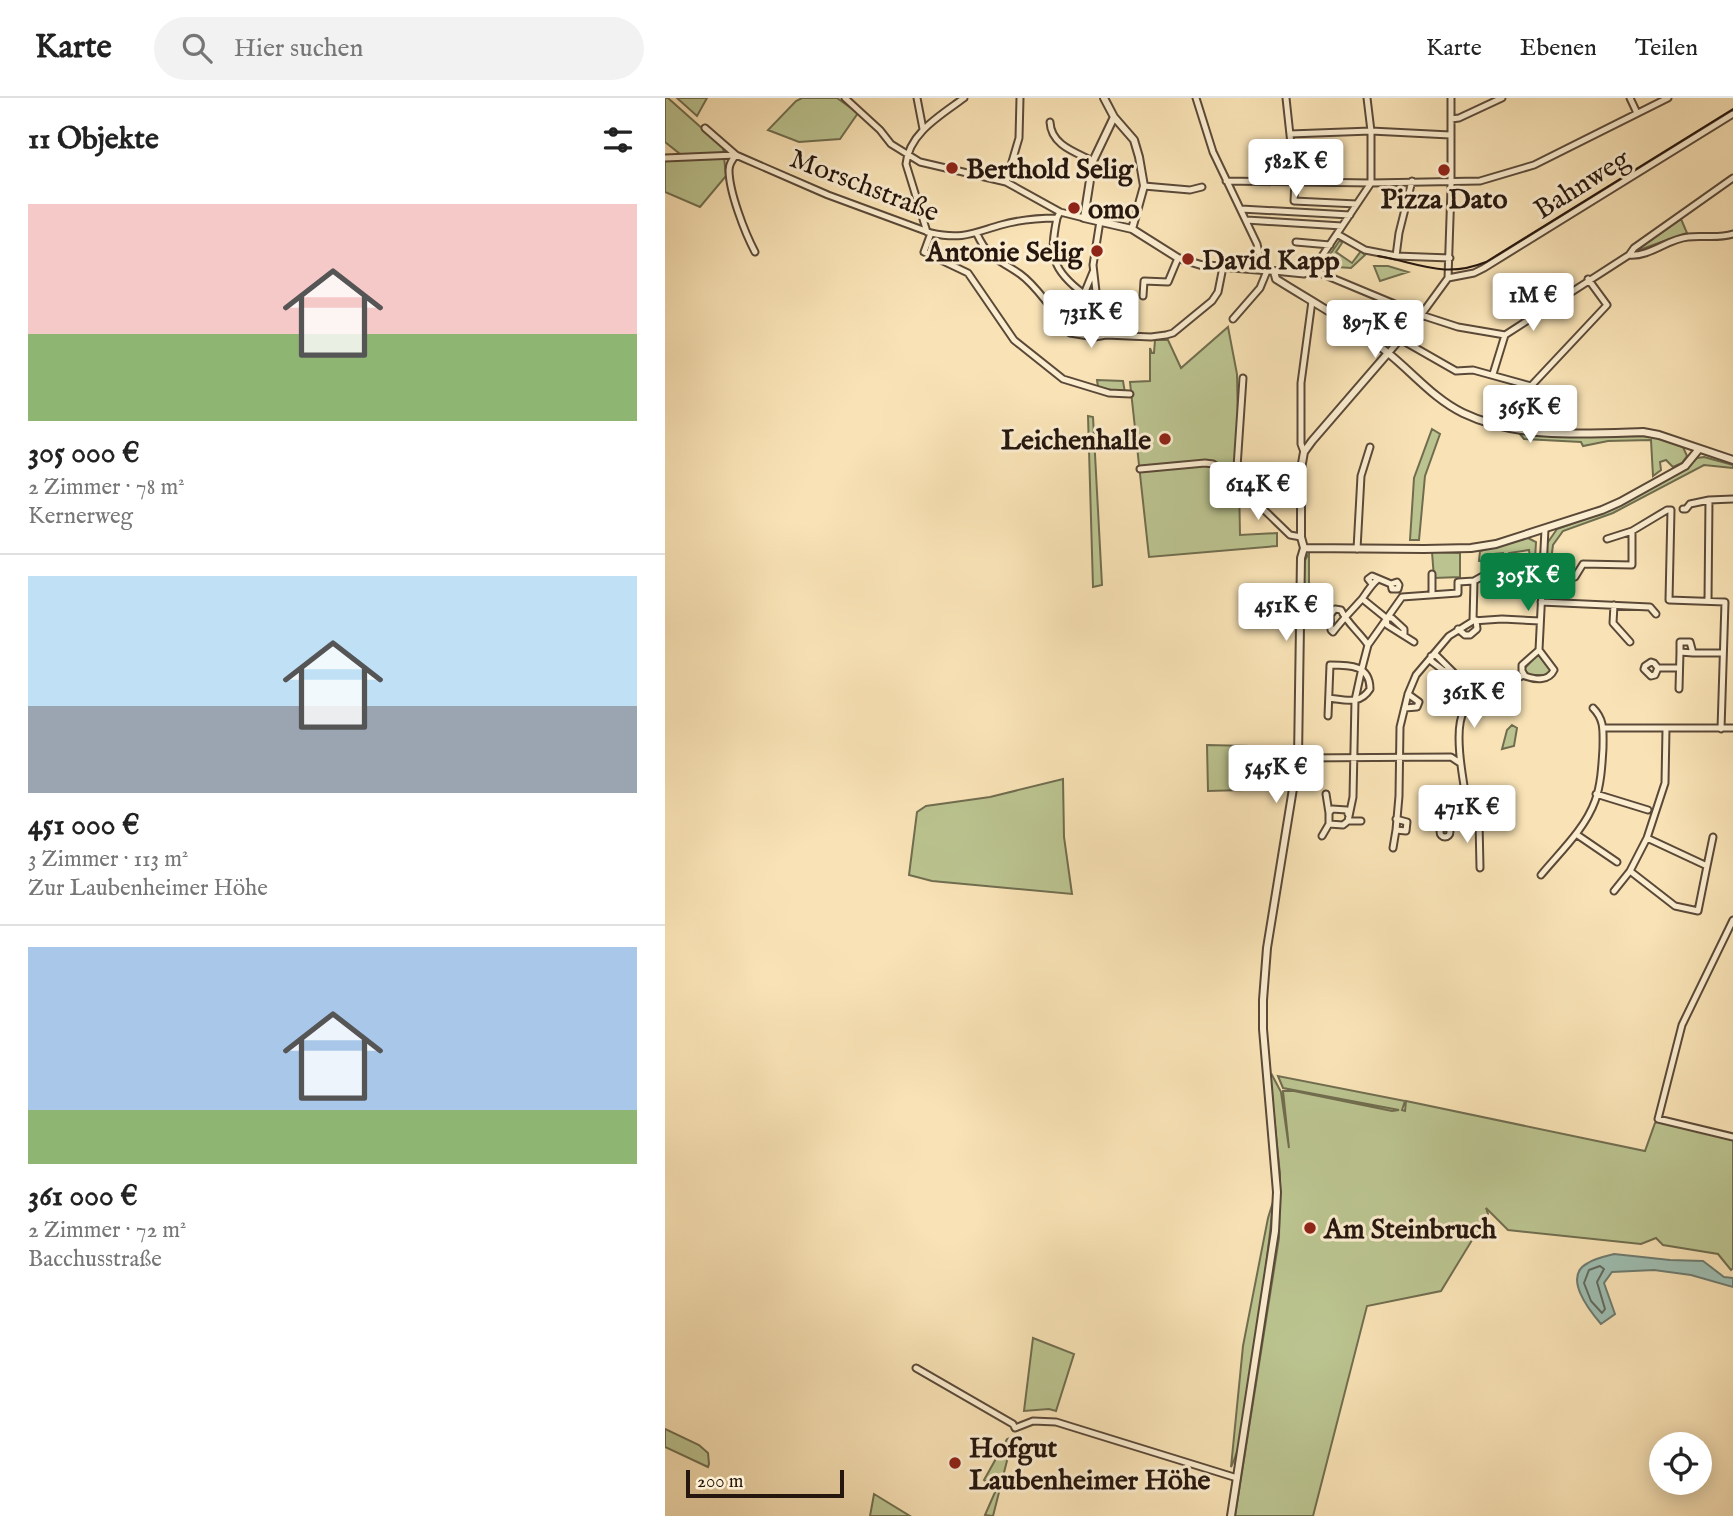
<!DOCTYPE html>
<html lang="de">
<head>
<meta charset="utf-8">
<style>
	:root { --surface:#fff; --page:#f2f2f2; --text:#222; --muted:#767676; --line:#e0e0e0; --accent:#0b8043 }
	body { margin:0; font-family:"IM FELL English",serif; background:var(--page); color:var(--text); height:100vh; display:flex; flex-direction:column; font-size:26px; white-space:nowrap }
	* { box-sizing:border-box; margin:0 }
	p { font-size:23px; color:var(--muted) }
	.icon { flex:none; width:38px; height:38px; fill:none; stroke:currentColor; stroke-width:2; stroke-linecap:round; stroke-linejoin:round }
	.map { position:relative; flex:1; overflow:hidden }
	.panel { display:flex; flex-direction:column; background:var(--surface); width:665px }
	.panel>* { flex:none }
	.controls { position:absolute; left:984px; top:1334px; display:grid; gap:14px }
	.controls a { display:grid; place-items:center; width:63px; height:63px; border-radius:50%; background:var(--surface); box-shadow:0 4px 18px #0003; font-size:35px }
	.scale { position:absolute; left:21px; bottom:18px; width:158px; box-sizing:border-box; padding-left:7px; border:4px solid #25160e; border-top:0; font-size:19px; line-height:24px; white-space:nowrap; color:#25160e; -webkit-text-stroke:5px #fbedd0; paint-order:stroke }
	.price { position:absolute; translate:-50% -60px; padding:0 16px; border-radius:7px; background:#fff; color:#222; font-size:23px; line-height:46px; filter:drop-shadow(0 2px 4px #0008) }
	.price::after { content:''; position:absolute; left:50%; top:42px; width:21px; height:16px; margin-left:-10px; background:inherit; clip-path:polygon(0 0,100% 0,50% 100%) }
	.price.current { background:var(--accent); color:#fff }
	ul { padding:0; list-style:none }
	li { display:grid; align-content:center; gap:14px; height:371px; padding:0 28px }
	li+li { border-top:2px solid var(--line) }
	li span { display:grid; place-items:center; height:217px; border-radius:0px; color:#555 }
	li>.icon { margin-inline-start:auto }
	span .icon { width:126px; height:126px; fill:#fffc; stroke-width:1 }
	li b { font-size:30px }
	h2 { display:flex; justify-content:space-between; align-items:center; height:84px; padding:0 28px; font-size:30px }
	header { display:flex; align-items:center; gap:42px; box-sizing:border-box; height:98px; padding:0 35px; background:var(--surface); border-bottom:2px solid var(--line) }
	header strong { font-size:33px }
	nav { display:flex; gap:38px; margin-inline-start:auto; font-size:24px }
	.search { width:490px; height:63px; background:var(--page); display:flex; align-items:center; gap:18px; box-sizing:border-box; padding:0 24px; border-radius:38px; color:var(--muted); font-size:26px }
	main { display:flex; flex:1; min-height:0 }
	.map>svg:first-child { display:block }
	.green { fill:#bbc490; stroke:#706d4f; stroke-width:2 }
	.water { fill:#9ebeb2; stroke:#6e7b70; stroke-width:2 }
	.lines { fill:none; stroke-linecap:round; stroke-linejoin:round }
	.shore { stroke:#626a60; stroke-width:2 }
	.minor-casing { stroke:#5a4938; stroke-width:9 }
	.tertiary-casing { stroke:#5a4938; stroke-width:10 }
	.minor { stroke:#fbedd0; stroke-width:5 }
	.tertiary { stroke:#fbedd0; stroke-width:6 }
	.tram { stroke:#25160e; stroke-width:2 }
	.poi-dot { fill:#8f2418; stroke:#fbedd0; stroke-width:2.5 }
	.labels { text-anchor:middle; stroke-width:6; stroke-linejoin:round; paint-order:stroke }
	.poi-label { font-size:28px; font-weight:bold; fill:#25160e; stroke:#fbedd0; text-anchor:start }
	.street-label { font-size:28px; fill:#25160e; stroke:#fbedd0 }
</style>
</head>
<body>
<header>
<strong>Karte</strong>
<div class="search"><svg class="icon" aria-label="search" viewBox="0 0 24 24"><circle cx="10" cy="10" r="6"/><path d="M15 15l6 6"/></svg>Hier suchen</div>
<nav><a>Karte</a><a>Ebenen</a><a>Teilen</a></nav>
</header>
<main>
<section class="panel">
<h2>11 Objekte<svg class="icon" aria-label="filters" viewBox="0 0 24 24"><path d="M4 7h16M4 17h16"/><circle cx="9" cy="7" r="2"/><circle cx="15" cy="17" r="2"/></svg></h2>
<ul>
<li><span style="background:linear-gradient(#f6c9c9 60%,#8fb573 0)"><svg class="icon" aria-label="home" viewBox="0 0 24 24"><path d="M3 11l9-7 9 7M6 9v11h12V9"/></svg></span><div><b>305 000 €</b><p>2 Zimmer · 78 m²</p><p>Kernerweg</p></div></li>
<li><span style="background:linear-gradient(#bfe0f5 60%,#9aa5b1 0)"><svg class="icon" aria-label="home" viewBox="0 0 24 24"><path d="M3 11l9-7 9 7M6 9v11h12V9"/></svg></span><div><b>451 000 €</b><p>3 Zimmer · 113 m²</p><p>Zur Laubenheimer Höhe</p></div></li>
<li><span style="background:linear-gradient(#a9c7e8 75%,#8fb573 0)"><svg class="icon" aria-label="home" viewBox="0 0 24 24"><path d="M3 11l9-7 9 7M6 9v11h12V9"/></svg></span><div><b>361 000 €</b><p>2 Zimmer · 72 m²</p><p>Bacchusstraße</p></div></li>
</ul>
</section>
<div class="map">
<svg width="1068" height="1418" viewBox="0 0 1068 1418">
	<rect width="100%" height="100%" fill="#f9e3b6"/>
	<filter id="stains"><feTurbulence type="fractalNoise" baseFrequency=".00286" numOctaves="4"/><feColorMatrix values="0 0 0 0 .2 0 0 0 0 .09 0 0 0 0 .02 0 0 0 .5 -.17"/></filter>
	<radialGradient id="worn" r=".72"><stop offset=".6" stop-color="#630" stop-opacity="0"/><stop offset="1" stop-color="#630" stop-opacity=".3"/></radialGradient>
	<path class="green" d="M 0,0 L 3,0 L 58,49 L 61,78 L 35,109 L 0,94 L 0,63 L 14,62 L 15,56 L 0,44 Z
		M 12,0 L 42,0 L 32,18 Z
		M 137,0 L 172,0 L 193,15 L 175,41 L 134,44 L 103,32 L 131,3 Z
		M 1016,121 L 1022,135 L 974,152 L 975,150 Z
		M 675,142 L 677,145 L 671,154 L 687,165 L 696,153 L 700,157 L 686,170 L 657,168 Z
		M 709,168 L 723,168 L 743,174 L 715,183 Z
		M 563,229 L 572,276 L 575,437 L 612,435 L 612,448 L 484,459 L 465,284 L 485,283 L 485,250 L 487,255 L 489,255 L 490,242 L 503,242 L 516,270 Z
		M 432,282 L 458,283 L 460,295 L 433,289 Z
		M 423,318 L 428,319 L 437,487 L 428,489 Z
		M 767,331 L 775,336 L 760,378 L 754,442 L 745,442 L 749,380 Z
		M 854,335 L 898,339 L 986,338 L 1018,349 L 1022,358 L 1017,365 L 1008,369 L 1001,362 L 995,364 L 996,372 L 988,378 L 986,342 L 943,343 L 918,348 L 916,344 L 859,341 Z
		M 1039,359 L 1068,367 L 1068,370 L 1039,367 L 948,415 L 898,433 L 888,447 L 885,470 L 891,471 L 890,479 L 880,474 L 881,447 L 892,431 L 948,411 L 1019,372 L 1032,360 Z
		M 863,440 L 871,444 L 870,461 L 865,460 L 864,452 L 844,455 L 843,477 L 834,473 L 835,469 L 838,469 L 838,455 L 829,456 L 828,465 L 814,463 L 815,453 Z
		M 767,454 L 795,455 L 795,479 L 769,480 Z
		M 644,455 L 644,488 L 638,505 L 639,464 Z
		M 872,557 L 879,561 L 887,573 L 882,577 L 864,577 L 859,571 Z
		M 847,627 L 852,630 L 849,648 L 837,651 L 842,632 Z
		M 542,647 L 624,649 L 617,691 L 543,693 Z
		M 398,681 L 399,739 L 407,796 L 267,783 L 244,777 L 252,714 L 261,708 L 325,699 Z
		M 607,977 L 616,994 L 624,1050 L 618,993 L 629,993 L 727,1013 L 734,1012 L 618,990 L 613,978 L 740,1003 L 737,1012 L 740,1013 L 741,1003 L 980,1053 L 990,1025 L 994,1023 L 1068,1040 L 1068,1170 L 1066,1172 L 1053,1156 L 998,1147 L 991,1140 L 976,1146 L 843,1132 L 821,1110 L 823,1116 L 776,1193 L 702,1208 L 648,1418 L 570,1418 L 614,1140 L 615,1076 L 605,980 Z
		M 608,1104 C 603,1165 593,1225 584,1285 C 580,1312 578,1345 566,1369 L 578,1248 L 603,1120 Z
		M 368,1240 L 409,1256 L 391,1313 L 384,1311 L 359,1313 Z
		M 0,1331 L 34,1347 L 43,1355 L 44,1366 L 43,1369 L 0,1349 Z
		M 348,1339 L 328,1418 L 320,1417 L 331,1392 L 319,1382 L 342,1341 Z
		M 209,1396 L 245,1418 L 205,1418 Z"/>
	<path class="water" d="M 949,1156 L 1005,1162 L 1038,1163 L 1059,1179 L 1068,1180 L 1068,1189 L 1026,1177 L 989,1172 L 947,1174 L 939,1185 L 950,1216 L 936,1226 C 924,1212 897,1178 923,1165 C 930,1160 941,1158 949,1156 Z"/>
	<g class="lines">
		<path class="shore" d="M 935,1168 L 939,1171 L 932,1184 L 940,1211 L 937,1215 L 926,1203 L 919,1185 L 924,1172 Z"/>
		<g class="minor-casing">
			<path id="minor" d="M 180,0 L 215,32 L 226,46 L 255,64 L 341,84 L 395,114 L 419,120
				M 252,0 L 258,31
				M 531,0 L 548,54 L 592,146 L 598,172
				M 621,0 L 630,83 L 629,103 L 692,106
				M 965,0 L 972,15
				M 786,21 L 794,20 L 837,0
				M 385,24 C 386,47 410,54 428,63
				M 40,30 L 71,57 L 163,97 L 266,135 C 297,142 308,135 336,127 C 354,122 374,120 392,120 L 395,114
				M 625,36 L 706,33 L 785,37
				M 71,57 C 67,62 64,66 64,72 C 64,94 80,135 90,154
				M 0,60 L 71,57
				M 561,83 L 706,85 L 815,83 L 869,67 L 1003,0
				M 341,84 L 354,40 L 355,0
				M 479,88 L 525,92 L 537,89
				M 576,111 L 685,117
				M 392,120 C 384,158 387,172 419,196
				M 581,122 L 677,128
				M 262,134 L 241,66 C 244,35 276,17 299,0
				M 266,135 L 259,154 L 303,175 L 349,242 L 398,281 L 444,295 L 465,296
				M 312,136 C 324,162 334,161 355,176 C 369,186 392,216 400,231 L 405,235 L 430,239 L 441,237 L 486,239 L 501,237 L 508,235 L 547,203 L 553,194 L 558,169
				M 672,136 L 700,152 L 731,158 L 785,160
				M 631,144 L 665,147
				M 964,157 C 985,159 1002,141 1023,139 C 1038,137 1053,141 1068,136
				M 731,158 L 734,135 L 747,83
				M 648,172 L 756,217 L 793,229 L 840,237 L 964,157 L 969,150 L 1068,80
				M 609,173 L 639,176 L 647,173 L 706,85 L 706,33 L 702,0
				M 783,180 L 809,175 L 819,170 L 1068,16
				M 478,198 L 479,183 L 503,184 L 513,160
				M 433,211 L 428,167 L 435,123
				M 568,221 L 595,190 L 602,173
				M 411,224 L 419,196 L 428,174
				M 735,241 L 791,273 L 808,272 L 866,288 L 942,207 L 923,181
				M 726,252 L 756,217 L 783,180 L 786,90 L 786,0
				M 828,276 L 840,237
				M 639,354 L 636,346 L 636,285 L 647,203
				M 475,371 L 540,365 L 548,366 L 560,374 L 625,437 L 636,439
				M 571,384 L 578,280
				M 1018,411 L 1021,411 L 1025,406 L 1044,402
				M 942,441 L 967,433
				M 692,451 L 696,378 L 705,349
				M 767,476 L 767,497
				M 707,486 L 703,481 L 707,478 L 726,486 L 732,484 L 734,487 L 733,491 L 727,491 L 726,486
				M 700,503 L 721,520 L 722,527 L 749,544
				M 1043,503 L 1044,402 L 1068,401
				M 876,504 L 985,509 L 991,516
				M 949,507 L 948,525 L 965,544
				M 721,520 L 727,520 L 739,531 L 739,536
				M 808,523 L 809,483
				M 793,531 L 800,537 L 805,537 L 812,531 L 811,522
				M 703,547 C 695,535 682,525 676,512 L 670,511 L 665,517 L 666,532 L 668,534 C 677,522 687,512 697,501 C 702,494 706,487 712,482
				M 874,552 L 857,567 L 857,573 L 860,578 C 871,582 884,583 889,572 L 874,552 L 880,431
				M 1015,554 L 1015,544 L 1025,544 L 1028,555 L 1057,555
				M 766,558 L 771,557 L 796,582
				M 766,558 L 766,563 L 779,573 L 785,572
				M 993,570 L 990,577 L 986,578 L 979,571 L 980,568 L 986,564 L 989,565 L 993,570 L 1014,570
				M 1014,591 L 1015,554 L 1028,555
				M 740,610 L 752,609 L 754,604 L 743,596
				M 663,618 L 665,567 C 685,567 705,567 705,591 C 695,607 681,602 664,600
				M 938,630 L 1068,630
				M 633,660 L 786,659 L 795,665
				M 661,696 L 664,715
				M 931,696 L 983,712
				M 683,716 L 682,712 L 667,711 L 664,715 L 664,726 L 678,727 L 683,723
				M 804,717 L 814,724 L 815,770
				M 731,721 L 742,724 L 741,733 L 731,732 L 734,698 L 735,629 L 743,596 L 751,577 L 784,538 L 808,523 L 837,521 L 875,523
				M 696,723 L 683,723 L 688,699 L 690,602 L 697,570 L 703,547 L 737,499 L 793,495 L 793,484 L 809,483 L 818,478 L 903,481 L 910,479 L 918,466 L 967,467 L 967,433 L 1002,412 L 1006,412 L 1004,502 L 1060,504 L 1056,631
				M 779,728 L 780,724 L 792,718 L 804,717 C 800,692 787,633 799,613 C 807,599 822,588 834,578 L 855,579 L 858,577
				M775 734a5 5 0 1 1 10 0a5 5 0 1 1-10 0Z
				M 911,736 L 952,764
				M 657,738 L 664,726
				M 982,740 L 1042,768 L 1033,813 L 1010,808 L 965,773 L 982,740 L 1000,685 L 1001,631
				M 728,750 L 731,732
				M 1042,768 L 1048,739
				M 876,777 C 894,755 920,731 930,703 C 936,687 937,667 938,650 C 938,634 940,622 928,610
				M 949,793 L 965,773
				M 1068,822 L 1017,927 L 993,1021 L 1068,1039
				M 251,1270 L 348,1326 L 350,1330 L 368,1323 L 391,1324 L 572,1380"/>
		</g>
		<g class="tertiary-casing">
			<path id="tertiary" d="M 439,0 L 449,19 L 469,42 L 474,59 L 479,88 L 467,131
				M 449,19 L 428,63 L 419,120 L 467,131 L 513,160 L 536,167 L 609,173 L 611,181 C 649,205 688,226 723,255 C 748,275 769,301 798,315 C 852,341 920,336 978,334 L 994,337 L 1068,362
				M 639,450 L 759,451 L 806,450 L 831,446 L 937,412 L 955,404 L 1020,368 L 1034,351
				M 566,1418 L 610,1133 L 612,1094 L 598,931 L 598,902 L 602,850 L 633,660 L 636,460 L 639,450 L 636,439 L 636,371 L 639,354 L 647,343 L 723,255"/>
		</g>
		<use href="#minor" class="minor"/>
		<use href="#tertiary" class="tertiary"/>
		<path class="tram" d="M 713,158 C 754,165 779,181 821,164 L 1068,11"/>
	</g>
	<g class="poi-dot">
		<circle cx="287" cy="70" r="7"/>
		<circle cx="779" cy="72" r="7"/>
		<circle cx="409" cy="110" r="7"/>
		<circle cx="432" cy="153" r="7"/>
		<circle cx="523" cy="161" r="7"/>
		<circle cx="500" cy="341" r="7"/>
		<circle cx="645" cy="1130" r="7"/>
		<circle cx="290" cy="1365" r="7"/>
	</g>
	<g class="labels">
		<g class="poi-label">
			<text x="301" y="80">Berthold Selig</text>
			<text x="779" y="110" text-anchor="middle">Pizza Dato</text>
			<text x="423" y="120">omo</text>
			<text x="418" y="163" text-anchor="end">Antonie Selig</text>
			<text x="537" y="171">David Kapp</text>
			<text x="486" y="351" text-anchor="end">Leichenhalle</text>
			<text x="659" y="1140">Am Steinbruch</text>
			<text x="304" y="1359">Hofgut<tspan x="304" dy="32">Laubenheimer Höhe</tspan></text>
		</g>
		<g class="street-label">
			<text transform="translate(916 85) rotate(-32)" y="10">Bahnweg</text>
			<text transform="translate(200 86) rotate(21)" y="10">Morschstraße</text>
		</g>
	</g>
	<rect width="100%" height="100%" filter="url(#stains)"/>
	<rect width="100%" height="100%" fill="url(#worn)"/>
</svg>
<div class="controls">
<a><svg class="icon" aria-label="locate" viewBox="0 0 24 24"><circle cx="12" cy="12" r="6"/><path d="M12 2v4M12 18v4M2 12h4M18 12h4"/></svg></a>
</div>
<div class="scale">200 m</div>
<b class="price" style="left:631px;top:101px">582K €</b>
<b class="price" style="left:868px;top:235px">1M €</b>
<b class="price" style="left:426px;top:252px">731K €</b>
<b class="price" style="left:710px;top:262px">897K €</b>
<b class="price" style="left:865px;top:347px">365K €</b>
<b class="price" style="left:593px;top:424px">614K €</b>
<b class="price current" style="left:863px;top:515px">305K €</b>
<b class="price" style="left:621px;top:545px">451K €</b>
<b class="price" style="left:809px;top:632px">361K €</b>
<b class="price" style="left:611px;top:707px">545K €</b>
<b class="price" style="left:802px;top:747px">471K €</b>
</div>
</main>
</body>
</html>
